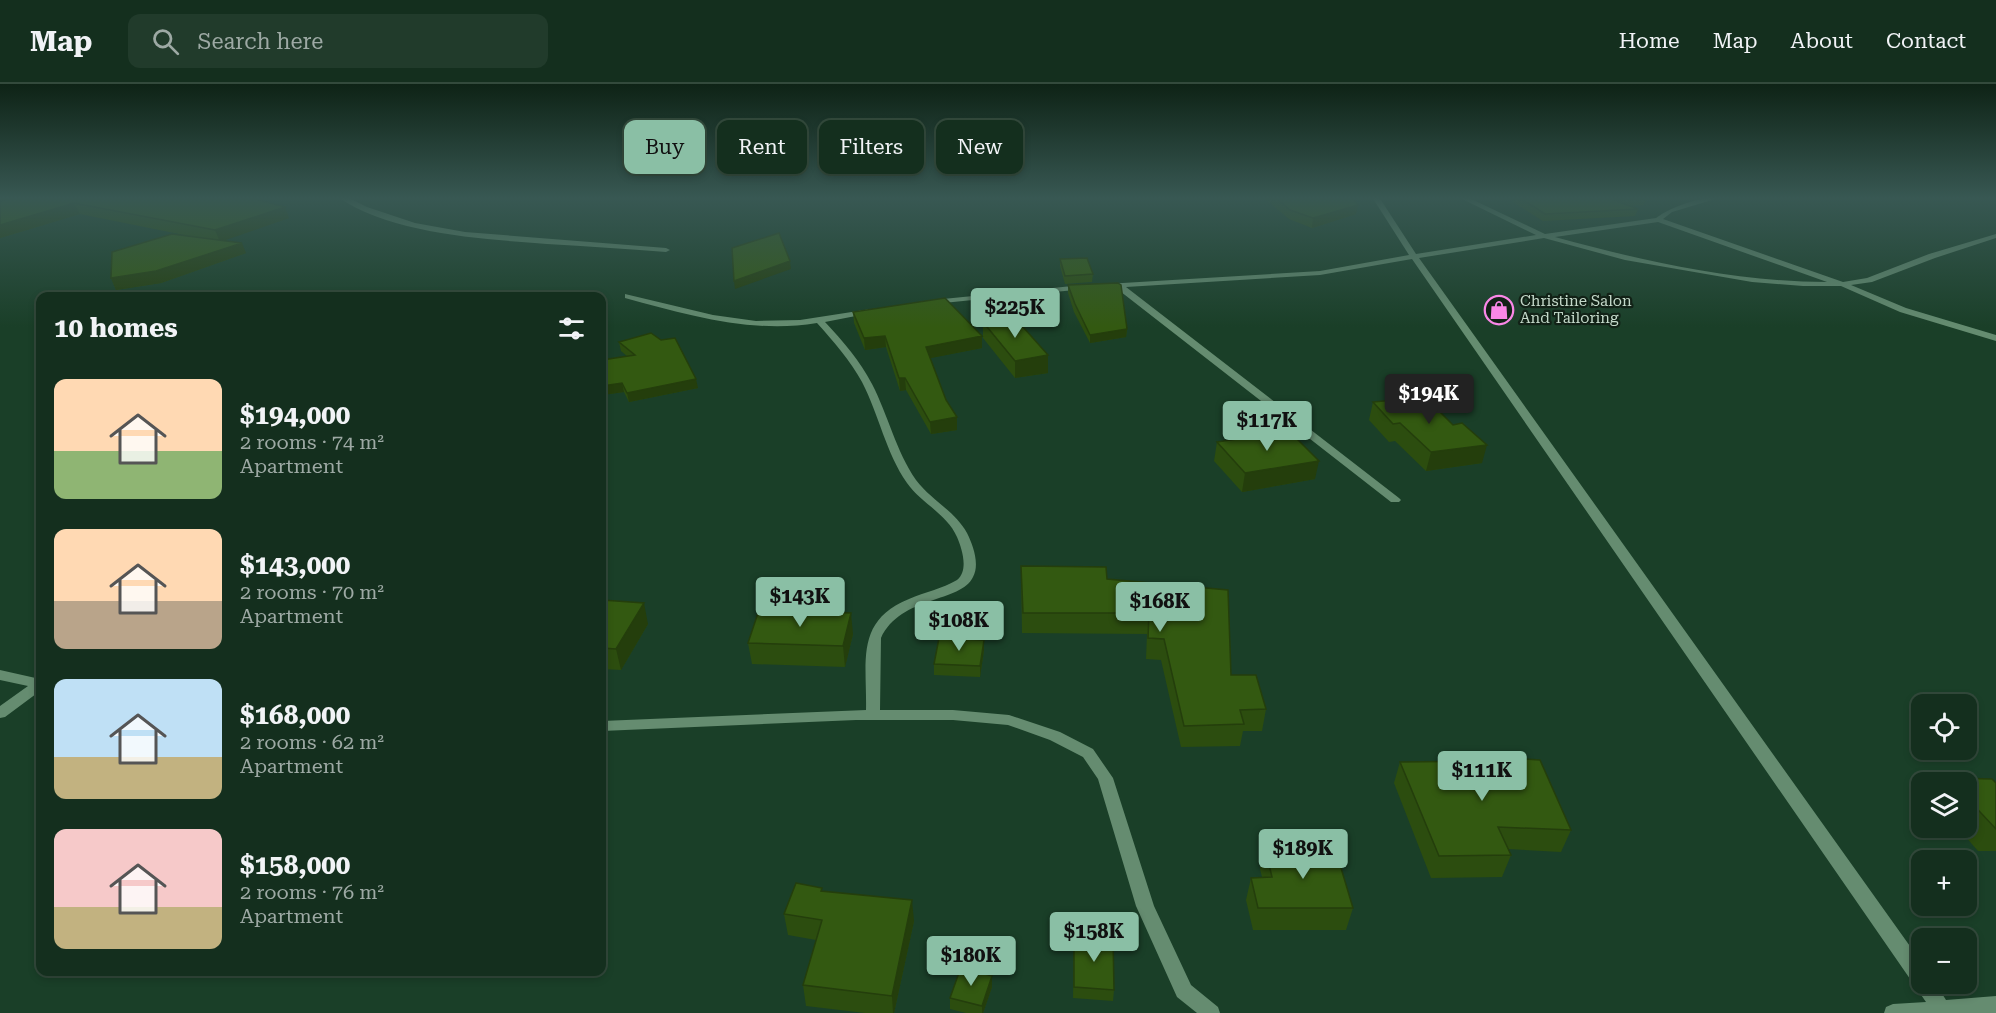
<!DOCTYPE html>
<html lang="en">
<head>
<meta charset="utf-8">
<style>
	:root { --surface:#142f1e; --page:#213b2b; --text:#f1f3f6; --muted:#9da9a4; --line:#334a3c; --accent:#8abfa5 }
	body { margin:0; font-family:"Roboto Serif",serif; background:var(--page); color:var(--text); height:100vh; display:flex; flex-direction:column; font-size:22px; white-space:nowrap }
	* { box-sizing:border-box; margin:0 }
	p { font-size:20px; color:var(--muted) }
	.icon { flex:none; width:33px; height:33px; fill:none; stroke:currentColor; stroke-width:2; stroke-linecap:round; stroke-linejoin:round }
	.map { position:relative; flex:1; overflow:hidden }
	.drawer { position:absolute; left:36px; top:208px; width:570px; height:684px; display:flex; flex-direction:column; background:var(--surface); border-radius:12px; box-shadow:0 3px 9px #0003,0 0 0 2px var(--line) }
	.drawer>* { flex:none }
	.banner { position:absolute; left:624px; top:36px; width:570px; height:54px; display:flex; gap:12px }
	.fabs { position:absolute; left:1911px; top:610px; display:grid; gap:12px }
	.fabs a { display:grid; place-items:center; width:66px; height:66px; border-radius:12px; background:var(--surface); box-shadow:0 3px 9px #0003,0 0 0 2px var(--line); font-size:30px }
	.price { position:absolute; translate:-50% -51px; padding:0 14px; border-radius:6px; background:var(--accent); color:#111; font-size:20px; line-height:39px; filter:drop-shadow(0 2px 3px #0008) }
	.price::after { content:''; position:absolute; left:50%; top:36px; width:18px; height:14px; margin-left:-9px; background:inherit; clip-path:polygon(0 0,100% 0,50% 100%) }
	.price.selected { background:#222; color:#fff }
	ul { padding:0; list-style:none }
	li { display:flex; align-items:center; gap:18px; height:150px; padding:0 18px }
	li span { display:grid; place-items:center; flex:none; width:168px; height:120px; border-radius:12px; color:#555 }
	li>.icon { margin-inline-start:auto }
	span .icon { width:72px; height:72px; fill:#fffc; stroke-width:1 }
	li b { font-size:26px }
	h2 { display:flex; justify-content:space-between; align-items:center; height:72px; padding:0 18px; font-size:26px }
	.tag { padding:0 21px; border-radius:12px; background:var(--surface); box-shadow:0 3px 9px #0003,0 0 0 2px var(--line); font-size:21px; line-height:54px }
	.tag.selected { background:var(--accent); color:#111 }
	header { display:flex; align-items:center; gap:36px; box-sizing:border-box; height:84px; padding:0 30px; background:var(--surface); border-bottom:2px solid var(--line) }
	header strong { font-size:28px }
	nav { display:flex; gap:33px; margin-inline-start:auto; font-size:21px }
	.search { width:420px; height:54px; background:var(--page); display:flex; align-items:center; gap:15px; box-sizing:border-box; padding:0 21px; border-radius:12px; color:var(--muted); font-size:22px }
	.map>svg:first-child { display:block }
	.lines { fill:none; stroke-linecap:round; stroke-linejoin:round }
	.minor { fill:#658c70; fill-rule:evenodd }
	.wall { fill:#2c4d0f }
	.shaded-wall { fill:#243e0c }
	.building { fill:#335911; stroke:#243e0c; stroke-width:1.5 }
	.labels { text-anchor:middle; stroke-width:4.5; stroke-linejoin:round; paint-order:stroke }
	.far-poi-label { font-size:15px; fill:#c4d9ca; stroke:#122217; text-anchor:start }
</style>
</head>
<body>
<header>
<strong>Map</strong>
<div class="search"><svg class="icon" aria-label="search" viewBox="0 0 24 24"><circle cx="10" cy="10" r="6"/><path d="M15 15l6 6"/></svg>Search here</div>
<nav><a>Home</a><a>Map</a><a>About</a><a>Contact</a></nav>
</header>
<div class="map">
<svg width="1996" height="929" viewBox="0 0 1996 929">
	<rect width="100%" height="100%" fill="#1a3f28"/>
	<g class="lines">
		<path class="minor" d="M 338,113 L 347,113 L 367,123 L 415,139 L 465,148 L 666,164 L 670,166 L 666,168 C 626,165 587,162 547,160 C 483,155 391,150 338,113 Z
			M 1372,113 L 1379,113 L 1416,170 L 1536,151 L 1458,113 L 1467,113 L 1545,150 L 1656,134 C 1674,121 1700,113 1722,113 L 1672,128 L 1663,135 L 1843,198 L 1867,194 L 1929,170 L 1996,150 L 1996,154 L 1935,174 L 1872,198 L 1851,201 L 1906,224 L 1996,251 L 1996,257 L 1900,228 L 1841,202 L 1803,202 L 1752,198 L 1625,176 L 1544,154 L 1419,174 L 1922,879 L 1922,900 L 1936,900 L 1946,916 L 1996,912 L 1996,929 L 1884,929 L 1886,923 L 1893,920 L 1926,918 L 1412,175 L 1320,191 L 1126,203 L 1399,414 L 1401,416 L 1399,418 L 1391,418 L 1116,204 L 1106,204 L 1102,202 L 1106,200 L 1320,187 L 1409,171 ZM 1658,138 L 1827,198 C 1735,198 1643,177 1555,153 Z
			M 1082,201 L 1085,201 L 1085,205 L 933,220 L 929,218 L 933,216 Z
			M 625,210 L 713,231 L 756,237 L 800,236 L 871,225 L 871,229 L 825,238 C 843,257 860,277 872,300 C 888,331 896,367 916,396 C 931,416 955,427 967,449 C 973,461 980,480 973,493 C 961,519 901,511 881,554 L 880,626 L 953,626 L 1009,631 L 1060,648 L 1093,665 L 1113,694 L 1154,822 L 1191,901 L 1218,923 L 1220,929 L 1197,929 L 1177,913 L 1136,822 L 1098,695 L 1083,673 L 1050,656 L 1008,641 L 953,636 L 856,636 L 602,647 L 602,637 L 866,626 C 867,577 855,537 909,515 C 925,508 942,505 957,496 C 969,486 962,465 957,453 C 947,430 921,419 907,399 C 886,369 879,331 862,298 C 850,276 834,258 817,239 C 752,250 688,231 625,214 Z
			M 0,586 L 40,595 L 40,607 L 5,633 L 0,634 L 0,622 L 28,602 L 0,596 Z"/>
	</g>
	<path class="wall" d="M 0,113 L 289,134 L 224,156 L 246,169 L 161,199 L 116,206 L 111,194 L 194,153 L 80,130 L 0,154 Z
		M 1263,113 L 1351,113 L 1356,130 L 1312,144 L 1289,135 Z
		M 1514,113 L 1647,113 L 1644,121 L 1629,122 L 1638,125 L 1635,132 L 1543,137 L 1513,118 Z
		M 1060,175 L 1093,190 L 1092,198 L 1065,200 L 1060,182 Z
		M 1068,201 L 1127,245 L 1126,253 L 1090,259 L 1074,228 L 1068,209 Z
		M 853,228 L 982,252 L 982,264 L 930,274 L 946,316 L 957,333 L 957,346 L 931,350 L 906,306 L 900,307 L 886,263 L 865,266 L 854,239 Z
		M 983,238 L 1048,289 L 1015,294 L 983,254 Z
		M 619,258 L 698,304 L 629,318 L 624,308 L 602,311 L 627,272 L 621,267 Z
		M 1373,318 L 1482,379 L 1426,387 L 1395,357 L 1389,358 L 1369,336 Z
		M 1217,358 L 1315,395 L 1242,408 L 1214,377 Z
		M 1021,482 L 1107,495 L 1231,591 L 1266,625 L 1262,647 L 1243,647 L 1240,662 L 1181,663 L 1161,576 L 1146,575 L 1147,550 L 1022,549 Z
		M 602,516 L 648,540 L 621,586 L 602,585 Z
		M 853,550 L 845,583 L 752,580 L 748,559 Z
		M 984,556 L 984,566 L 980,593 L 934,591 L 934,580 Z
		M 1487,673 L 1571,746 L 1561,768 L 1508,765 L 1511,771 L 1502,793 L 1431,794 L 1394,699 L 1400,678 L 1485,677 Z
		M 1950,694 L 1996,699 L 1996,767 L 1978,767 L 1958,744 L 1966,744 L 1966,699 L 1946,699 Z
		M 1265,764 L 1353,824 L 1346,846 L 1253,846 L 1246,816 L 1251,794 L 1262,793 L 1260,785 Z
		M 823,807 L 914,837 L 894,929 L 865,929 L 806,922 L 803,901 L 816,856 L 788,851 L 784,830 Z
		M 1074,851 L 1114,906 L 1113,917 L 1073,914 Z
		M 992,892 L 992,903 L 983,929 L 966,929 L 950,925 L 950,914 Z"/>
	<path class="shaded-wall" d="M 0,113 L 27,113 L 0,123 Z
		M 74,119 L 80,130 L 0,154 L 0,141 Z
		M 1358,121 L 1356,130 L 1312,144 L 1313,134 Z
		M 285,123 L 289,134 L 220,158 L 215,146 Z
		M 242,159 L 246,169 L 161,199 L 116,206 L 111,194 Z
		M 790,177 L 791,185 L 735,205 L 734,197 Z
		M 1127,245 L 1126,253 L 1090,259 L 1090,251 Z
		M 885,252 L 886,263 L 865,266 L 864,254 Z
		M 982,252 L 982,264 L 926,275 L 926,263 Z
		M 1048,271 L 1048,289 L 1015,294 L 1015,277 Z
		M 899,294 L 905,294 L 906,306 L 900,307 Z
		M 696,295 L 698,304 L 629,318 L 627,309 Z
		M 622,299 L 624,308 L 602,311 L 602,302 Z
		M 957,333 L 957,346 L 931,350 L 930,338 Z
		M 1487,361 L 1482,379 L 1426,387 L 1431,368 Z
		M 1319,377 L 1315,395 L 1242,408 L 1245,389 Z
		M 644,519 L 648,540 L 621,586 L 616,565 Z
		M 851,529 L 853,550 L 845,583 L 843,562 Z
		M 984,556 L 984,566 L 980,593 L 980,582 Z
		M 912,816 L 914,837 L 894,929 L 893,929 L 892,912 Z
		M 992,892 L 992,903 L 983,929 L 982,929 L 982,922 Z"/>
	<path class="building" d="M 14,113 L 248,113 L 285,123 L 215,146 L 74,119 L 0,141 L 0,118 Z
		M 1275,113 L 1351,113 L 1358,121 L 1313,134 L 1290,126 Z
		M 1519,113 L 1647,113 L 1614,116 L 1638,125 L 1545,130 Z
		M 779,149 L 790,177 L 734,197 L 732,164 Z
		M 172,150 L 242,159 L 156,187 L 111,194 L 112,168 Z
		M 1087,174 L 1093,190 L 1065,192 L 1060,175 Z
		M 1118,199 L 1121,201 L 1127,245 L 1090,251 L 1075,220 L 1068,201 Z
		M 945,214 L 982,252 L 926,263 L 946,316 L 957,333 L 930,338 L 905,294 L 899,294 L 885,252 L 864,254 L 853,228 Z
		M 1014,233 L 1048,271 L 1015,277 L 983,238 Z
		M 651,249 L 661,256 L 675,254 L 696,295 L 627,309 L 622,299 L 602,302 L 602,276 L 635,271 L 619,258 Z
		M 1425,313 L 1453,341 L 1462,339 L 1487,361 L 1431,368 L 1400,339 L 1393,340 L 1373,318 Z
		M 1289,347 L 1319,377 L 1245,389 L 1217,358 Z
		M 1021,482 L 1106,483 L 1107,495 L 1228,506 L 1231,591 L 1256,591 L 1266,625 L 1240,626 L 1244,640 L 1184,642 L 1164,555 L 1148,554 L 1149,529 L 1023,529 Z
		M 602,516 L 644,519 L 616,565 L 602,564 Z
		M 759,526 L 851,529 L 843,562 L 748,559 Z
		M 939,554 L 984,556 L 980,582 L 934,580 Z
		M 1487,673 L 1540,676 L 1571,746 L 1498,743 L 1511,771 L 1439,772 L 1400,678 L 1488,677 Z
		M 1950,694 L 1992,695 L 1996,699 L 1996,745 L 1966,713 L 1966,699 L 1954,699 Z
		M 1265,764 L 1335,764 L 1353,824 L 1258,824 L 1251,794 L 1272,793 Z
		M 796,799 L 822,804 L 821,807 L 912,816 L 892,912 L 803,901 L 822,836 L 784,830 Z
		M 1074,851 L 1113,854 L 1114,906 L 1074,903 Z
		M 961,883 L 992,892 L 982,922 L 950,914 Z"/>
	<linearGradient id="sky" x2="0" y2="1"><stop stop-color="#0e2316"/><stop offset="0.47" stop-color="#385853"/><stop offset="1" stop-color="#385853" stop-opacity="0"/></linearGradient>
	<rect width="1996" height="243" fill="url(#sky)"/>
	<defs>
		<g id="shop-ring" transform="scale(1.5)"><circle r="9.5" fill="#122217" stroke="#fa87e7" stroke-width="1.5"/><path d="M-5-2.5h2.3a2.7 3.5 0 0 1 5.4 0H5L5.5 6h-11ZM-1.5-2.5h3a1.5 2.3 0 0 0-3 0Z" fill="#fa87e7"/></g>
	</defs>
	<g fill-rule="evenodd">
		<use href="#shop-ring" x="1499" y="226"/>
	</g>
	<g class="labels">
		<g class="far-poi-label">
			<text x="1520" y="222">Christine Salon<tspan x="1520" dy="17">And Tailoring</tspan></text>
		</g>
	</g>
</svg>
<div class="fabs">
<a><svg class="icon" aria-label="locate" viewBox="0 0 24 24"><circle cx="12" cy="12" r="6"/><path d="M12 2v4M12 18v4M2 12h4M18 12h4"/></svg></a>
<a><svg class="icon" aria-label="layers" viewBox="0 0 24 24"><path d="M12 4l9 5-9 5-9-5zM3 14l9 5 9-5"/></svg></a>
<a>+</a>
<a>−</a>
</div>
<b class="price" style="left:1015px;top:255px">$225K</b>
<b class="price selected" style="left:1429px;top:341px">$194K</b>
<b class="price" style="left:1267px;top:368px">$117K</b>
<b class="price" style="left:800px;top:544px">$143K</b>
<b class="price" style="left:1160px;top:549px">$168K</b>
<b class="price" style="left:959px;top:568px">$108K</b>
<b class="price" style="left:1482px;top:718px">$111K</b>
<b class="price" style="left:1303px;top:796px">$189K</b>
<b class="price" style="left:1094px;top:879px">$158K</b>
<b class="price" style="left:971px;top:903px">$180K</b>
<div class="banner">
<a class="tag selected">Buy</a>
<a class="tag">Rent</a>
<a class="tag">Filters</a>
<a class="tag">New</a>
</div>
<section class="drawer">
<h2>10 homes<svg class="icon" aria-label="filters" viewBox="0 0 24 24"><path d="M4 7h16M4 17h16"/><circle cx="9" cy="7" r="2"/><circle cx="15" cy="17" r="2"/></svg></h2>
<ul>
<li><span style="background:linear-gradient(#ffd9b3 60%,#8fb573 0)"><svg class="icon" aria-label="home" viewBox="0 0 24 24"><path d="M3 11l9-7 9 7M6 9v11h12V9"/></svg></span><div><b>$194,000</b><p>2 rooms · 74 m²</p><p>Apartment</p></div></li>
<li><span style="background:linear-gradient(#ffd9b3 60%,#b9a48a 0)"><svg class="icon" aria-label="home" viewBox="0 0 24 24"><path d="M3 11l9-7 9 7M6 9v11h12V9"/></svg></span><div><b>$143,000</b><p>2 rooms · 70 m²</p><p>Apartment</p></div></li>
<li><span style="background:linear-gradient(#bfe0f5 65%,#c2b280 0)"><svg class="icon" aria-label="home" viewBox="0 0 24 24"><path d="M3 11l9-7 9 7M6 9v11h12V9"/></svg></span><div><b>$168,000</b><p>2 rooms · 62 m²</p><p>Apartment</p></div></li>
<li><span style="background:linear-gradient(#f6c9c9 65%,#c2b280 0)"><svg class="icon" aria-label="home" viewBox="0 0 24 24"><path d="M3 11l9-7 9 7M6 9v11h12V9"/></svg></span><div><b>$158,000</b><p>2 rooms · 76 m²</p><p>Apartment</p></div></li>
</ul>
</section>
</div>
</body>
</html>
